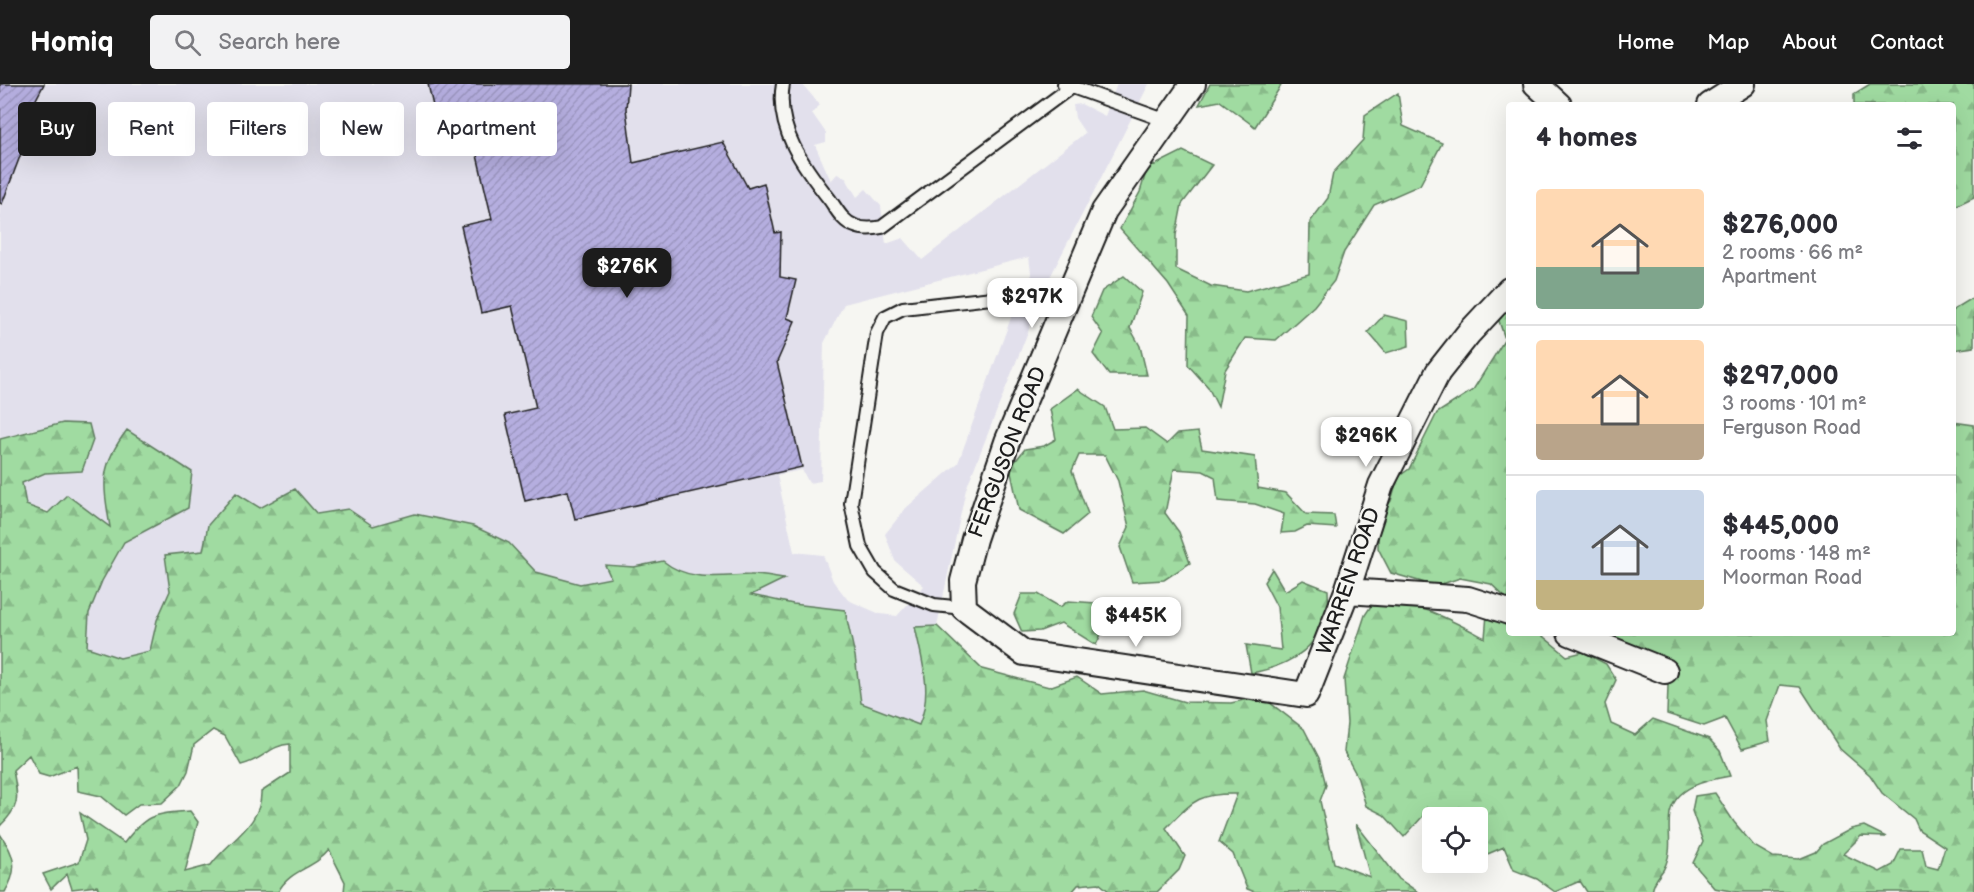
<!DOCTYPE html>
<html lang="en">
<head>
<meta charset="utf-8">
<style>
	:root { --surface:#fff; --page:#f2f2f3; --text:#2b2b33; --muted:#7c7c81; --line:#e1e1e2; --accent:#1c1c1c }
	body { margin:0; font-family:"Balsamiq Sans",sans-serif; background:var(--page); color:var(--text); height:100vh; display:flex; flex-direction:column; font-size:22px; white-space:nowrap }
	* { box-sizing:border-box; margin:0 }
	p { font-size:20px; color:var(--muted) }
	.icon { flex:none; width:33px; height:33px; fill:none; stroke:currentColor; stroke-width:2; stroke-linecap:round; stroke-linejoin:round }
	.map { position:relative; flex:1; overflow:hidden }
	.drawer { position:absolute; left:1506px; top:18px; width:450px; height:534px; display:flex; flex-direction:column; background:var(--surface); border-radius:6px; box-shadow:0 6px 24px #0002 }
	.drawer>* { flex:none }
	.top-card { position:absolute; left:18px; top:18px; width:570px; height:54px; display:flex; gap:12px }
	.buttons { position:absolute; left:1422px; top:723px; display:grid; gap:12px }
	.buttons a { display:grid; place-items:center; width:66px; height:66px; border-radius:6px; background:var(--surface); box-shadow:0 6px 24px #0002; font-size:30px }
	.price { position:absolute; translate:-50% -51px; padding:0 14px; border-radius:12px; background:#fff; color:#222; font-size:20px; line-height:39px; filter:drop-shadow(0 2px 3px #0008) }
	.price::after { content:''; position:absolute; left:50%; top:36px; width:18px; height:14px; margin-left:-9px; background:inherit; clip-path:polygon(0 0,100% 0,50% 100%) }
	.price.current { background:var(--accent); color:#fff }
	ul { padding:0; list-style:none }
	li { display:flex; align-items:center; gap:18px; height:150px; padding:0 30px }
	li+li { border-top:2px solid var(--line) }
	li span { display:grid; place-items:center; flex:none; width:168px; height:120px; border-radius:6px; color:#555 }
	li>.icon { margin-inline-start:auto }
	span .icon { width:72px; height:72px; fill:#fffc; stroke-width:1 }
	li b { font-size:26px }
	h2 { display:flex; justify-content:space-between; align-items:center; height:72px; padding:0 30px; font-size:26px }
	.pill { padding:0 21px; border-radius:6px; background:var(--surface); box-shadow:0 6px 24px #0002; font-size:21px; line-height:54px }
	.pill.current { background:var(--accent); color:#fff }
	header { display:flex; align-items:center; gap:36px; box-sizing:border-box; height:84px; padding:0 30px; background:var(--accent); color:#fff }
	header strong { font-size:28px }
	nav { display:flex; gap:33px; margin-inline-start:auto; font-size:21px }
	.search { width:420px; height:54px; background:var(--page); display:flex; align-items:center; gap:15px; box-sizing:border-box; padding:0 21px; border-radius:6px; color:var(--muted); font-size:22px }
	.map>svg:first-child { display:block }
	.built { fill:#e2e0ec; fill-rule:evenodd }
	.forest { fill:url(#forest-firs); stroke:#5e7c5e; stroke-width:1.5 }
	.building { fill:url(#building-hatch); stroke:#1c1c1c; stroke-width:1.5 }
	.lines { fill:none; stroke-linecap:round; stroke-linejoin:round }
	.lane-casing { stroke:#1c1c1c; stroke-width:16 }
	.street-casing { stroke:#1c1c1c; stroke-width:28 }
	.lane { stroke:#f6f6f2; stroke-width:12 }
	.street { stroke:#f6f6f2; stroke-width:24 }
	.labels { text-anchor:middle; stroke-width:4.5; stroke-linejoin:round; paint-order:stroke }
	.street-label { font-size:21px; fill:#1c1c1c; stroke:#f6f6f2 }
</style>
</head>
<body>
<header>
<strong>Homiq</strong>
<div class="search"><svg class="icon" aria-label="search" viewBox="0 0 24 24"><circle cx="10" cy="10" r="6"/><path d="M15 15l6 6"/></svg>Search here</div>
<nav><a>Home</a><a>Map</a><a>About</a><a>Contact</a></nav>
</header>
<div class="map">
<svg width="1974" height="808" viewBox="0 0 1974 808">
	<defs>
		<pattern id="forest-firs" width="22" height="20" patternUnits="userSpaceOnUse" patternTransform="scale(1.5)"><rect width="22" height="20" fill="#a0dba1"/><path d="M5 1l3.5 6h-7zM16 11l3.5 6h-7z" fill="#89bb8a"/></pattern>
		<pattern id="building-hatch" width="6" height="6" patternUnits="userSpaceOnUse" patternTransform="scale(1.5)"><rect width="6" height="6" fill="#b5aedf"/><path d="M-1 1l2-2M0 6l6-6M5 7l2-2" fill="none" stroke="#9b95bf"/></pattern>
	</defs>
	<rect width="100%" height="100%" fill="#f6f6f2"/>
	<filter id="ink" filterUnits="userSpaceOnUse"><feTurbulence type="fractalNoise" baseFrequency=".0167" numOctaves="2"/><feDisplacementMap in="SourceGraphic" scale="12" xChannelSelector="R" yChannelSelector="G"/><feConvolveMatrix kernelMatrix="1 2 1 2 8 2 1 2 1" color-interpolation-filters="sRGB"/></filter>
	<g filter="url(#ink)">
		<path class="built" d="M 0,0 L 802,0 L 820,21 L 812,29 L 826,49 L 826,58 L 815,61 L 831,97 L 837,90 L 845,93 L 857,113 L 866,105 L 881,122 L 886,160 L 903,154 L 922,176 L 1085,49 L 1075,34 L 1073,21 L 1081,20 L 1105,32 L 1117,0 L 1149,0 L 1048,197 L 966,405 L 937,542 L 915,544 L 924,583 L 927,618 L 919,641 L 861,619 L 855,572 L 793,520 L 750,510 L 782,496 L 753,490 L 709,494 L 675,487 L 663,477 L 634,483 L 606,482 L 611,494 L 580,500 L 536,488 L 509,459 L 415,430 L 373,442 L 348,425 L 317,430 L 260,424 L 208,441 L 203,467 L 166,471 L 170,507 L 157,536 L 150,567 L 120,574 L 87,563 L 89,529 L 102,497 L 124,458 L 188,424 L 192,388 L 168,375 L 110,443 L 26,421 L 22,399 L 45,389 L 82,387 L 35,345 L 0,355 ZM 1029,173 L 1036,227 L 1024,219 L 1012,231 L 958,379 L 906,424 L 885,450 L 895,477 L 924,502 L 897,532 L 880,530 L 848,516 L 833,497 L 823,471 L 794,468 L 777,391 L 802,386 L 809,399 L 821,397 L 824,259 L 844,220 Z"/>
		<path class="forest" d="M 1210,0 L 1282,0 L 1255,43 L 1220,17 L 1199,21 Z
			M 1870,0 L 1974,0 L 1974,113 L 1953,123 L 1953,21 L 1854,21 L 1854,10 Z
			M 1398,9 L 1403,42 L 1442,59 L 1420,101 L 1374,121 L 1344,168 L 1334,197 L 1314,222 L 1276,256 L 1245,254 L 1225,286 L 1218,323 L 1208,303 L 1188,281 L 1189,232 L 1168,200 L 1120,145 L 1140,108 L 1147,85 L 1183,67 L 1212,81 L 1182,120 L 1176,151 L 1176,185 L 1211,202 L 1246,207 L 1309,190 L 1310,138 L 1328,114 L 1333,89 L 1363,56 L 1365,31 Z
			M 1124,192 L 1142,208 L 1130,244 L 1140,262 L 1147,291 L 1109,291 L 1093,270 L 1103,250 L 1091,233 L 1102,207 Z
			M 1490,210 L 1509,216 L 1509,517 L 1491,500 L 1460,494 L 1436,502 L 1391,489 L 1378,464 L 1379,432 L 1391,417 L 1398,393 L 1409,385 L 1437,329 L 1473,306 L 1505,255 Z
			M 1974,213 L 1974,263 L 1953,266 L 1953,226 Z
			M 1384,231 L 1408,237 L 1409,262 L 1386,269 L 1368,248 Z
			M 1078,305 L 1105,323 L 1113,345 L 1145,344 L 1167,360 L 1177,350 L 1198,348 L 1202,365 L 1255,373 L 1258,404 L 1286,409 L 1306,430 L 1334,431 L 1336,444 L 1307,442 L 1295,448 L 1281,449 L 1284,430 L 1255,420 L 1218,417 L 1215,393 L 1203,387 L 1174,385 L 1165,429 L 1179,448 L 1190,479 L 1164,496 L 1132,498 L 1120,463 L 1129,443 L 1118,397 L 1105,371 L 1079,371 L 1072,387 L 1088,430 L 1064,450 L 1019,426 L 1010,384 L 1025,365 L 1044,362 L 1056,355 L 1050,325 Z
			M 1953,338 L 1974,341 L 1974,808 L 1737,808 L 1714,804 L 1693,779 L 1703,758 L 1692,727 L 1695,712 L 1715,709 L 1734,738 L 1754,762 L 1773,773 L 1799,775 L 1816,768 L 1823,760 L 1851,745 L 1864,742 L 1886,753 L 1861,752 L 1843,770 L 1880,788 L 1893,781 L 1901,765 L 1922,765 L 1926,782 L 1938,785 L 1945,763 L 1919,746 L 1914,735 L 1882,709 L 1870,691 L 1840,665 L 1800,603 L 1780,601 L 1767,637 L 1770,657 L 1742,665 L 1725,634 L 1704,642 L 1667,630 L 1668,602 L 1663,579 L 1590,549 L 1953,549 Z
			M 63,339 L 89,340 L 93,356 L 82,387 L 45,389 L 22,399 L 26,421 L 48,429 L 67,411 L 110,443 C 103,399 99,383 127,346 L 192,388 L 188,424 L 124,458 L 102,497 L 89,529 L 87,563 L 120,574 L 150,567 L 157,536 L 170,507 L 165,471 L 203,467 L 208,441 L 236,409 L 260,424 L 295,405 L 317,430 L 348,425 L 373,442 L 415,430 L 473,442 L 509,459 L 536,488 L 580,500 L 611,494 L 605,481 L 634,483 L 663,477 C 689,498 718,492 750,491 C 761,490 773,494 784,495 L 751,511 L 793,520 L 845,526 L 855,572 L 861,619 L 919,641 C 933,609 922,576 915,543 L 937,542 L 982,585 L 1049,603 L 1077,593 L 1102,610 L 1143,606 L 1185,618 L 1231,619 L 1261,612 L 1304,645 L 1319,674 L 1326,701 L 1320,717 L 1334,779 L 1370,793 L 1356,740 L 1399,795 L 1418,808 L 1255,808 L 1247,805 L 1233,770 L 1219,758 L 1237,710 C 1198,709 1193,717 1166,744 L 1185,772 L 1179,786 L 1157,808 L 1110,808 L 1099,799 L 1078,801 L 1072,808 L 344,808 L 345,798 L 329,766 C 313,786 290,785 278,808 L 100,808 L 97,802 L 72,805 L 67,790 L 51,805 L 43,790 L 79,778 L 86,756 L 80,729 L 124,759 C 147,729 154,730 190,727 L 198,738 L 185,788 L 211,781 C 228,757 262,741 261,708 L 290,689 L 290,660 C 270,661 262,677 241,681 L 225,652 L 213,646 L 194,661 L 188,687 L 181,701 L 162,719 L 139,720 L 124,731 L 101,712 L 78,707 L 77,682 L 49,693 L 39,690 L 29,671 L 13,686 C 18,714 21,722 0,742 L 0,355 Z
			M 1272,485 L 1285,507 L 1303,496 L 1328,506 C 1328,515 1330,527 1327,534 C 1314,568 1285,583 1251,589 L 1246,561 L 1281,566 L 1277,523 L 1264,498 Z
			M 1022,510 L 1038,510 L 1060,523 L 1068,517 L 1096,519 L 1105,542 L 1096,561 L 1061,539 L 1040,547 L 1022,548 L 1014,530 Z
			M 1375,516 C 1417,517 1449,535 1485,554 L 1487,530 L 1509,543 L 1509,549 L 1539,549 L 1567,572 L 1583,568 L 1606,580 L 1616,596 L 1605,620 L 1611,640 L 1635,651 L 1653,635 L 1709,655 L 1720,667 L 1730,692 C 1707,696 1676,702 1670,729 C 1667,746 1673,763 1666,780 C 1662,792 1655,791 1652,808 L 1587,808 L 1580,797 L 1555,808 L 1537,795 L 1514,786 L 1504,763 L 1478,774 L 1478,734 L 1432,734 L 1432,738 L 1423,732 L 1404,753 L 1384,731 L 1366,722 L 1357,692 L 1344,668 L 1347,639 L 1344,595 L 1365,531 Z
			M 0,750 C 15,771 19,785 5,808 L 0,808 Z"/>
		<path class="building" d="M 0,0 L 44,0 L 33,21 L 36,26 L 22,52 L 25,59 L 2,120 L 0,119 Z
			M 428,0 L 628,0 L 626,25 L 633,79 L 723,58 L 748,104 L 764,99 L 775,149 L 781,148 L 780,193 L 796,196 L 787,234 L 795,237 L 777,278 L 802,383 L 575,435 L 568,407 L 525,417 L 505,331 L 536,324 L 512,222 L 481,229 L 461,142 L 492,135 L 468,33 L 437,40 Z"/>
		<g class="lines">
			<g class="lane-casing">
				<path id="lane" d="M 783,0 C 775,45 804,83 830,116 C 837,126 843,138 855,142 C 864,146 873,145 882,143 L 1071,3
					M 1064,0 L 1167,37
					M 964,524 L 934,521 L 894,505 L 875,488 L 860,462 L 851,419 L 877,249 L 885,233 L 903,224 L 1072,205"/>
			</g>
			<g class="street-casing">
				<path id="street" d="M 1193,0 L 1104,127 L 1007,358 L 974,455 L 963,497 L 964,524 L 1024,569 L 1306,611 L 1347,507 L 1381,401 L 1438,288 L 1468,250 L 1509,206
					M 1536,0 L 1559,21
					M 1710,21 L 1743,0
					M 1347,507 L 1468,515 L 1509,528
					M 1570,549 L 1665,587"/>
			</g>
			<use href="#lane" class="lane"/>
			<use href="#street" class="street"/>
		</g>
	</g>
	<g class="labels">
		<g class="street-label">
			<text transform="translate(1007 368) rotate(-69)" y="7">FERGUSON ROAD</text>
			<text transform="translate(1348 497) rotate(-71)" y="7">WARREN ROAD</text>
		</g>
	</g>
</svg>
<div class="buttons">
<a><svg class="icon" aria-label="locate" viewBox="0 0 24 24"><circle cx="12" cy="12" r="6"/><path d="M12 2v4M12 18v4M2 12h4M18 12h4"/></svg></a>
</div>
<b class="price current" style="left:627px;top:215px">$276K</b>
<b class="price" style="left:1032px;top:245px">$297K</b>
<b class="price" style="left:1366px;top:384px">$296K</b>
<b class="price" style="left:1136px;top:564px">$445K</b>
<div class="top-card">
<a class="pill current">Buy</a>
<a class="pill">Rent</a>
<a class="pill">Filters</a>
<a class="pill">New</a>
<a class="pill">Apartment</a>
</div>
<section class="drawer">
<h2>4 homes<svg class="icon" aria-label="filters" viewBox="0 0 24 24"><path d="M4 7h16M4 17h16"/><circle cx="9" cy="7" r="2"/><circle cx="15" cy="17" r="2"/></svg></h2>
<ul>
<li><span style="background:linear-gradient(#ffd9b3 65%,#7fa58c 0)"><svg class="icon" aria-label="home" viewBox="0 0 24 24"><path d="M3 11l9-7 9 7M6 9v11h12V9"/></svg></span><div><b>$276,000</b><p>2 rooms · 66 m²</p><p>Apartment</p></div></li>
<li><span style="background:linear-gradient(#ffd9b3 70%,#b9a48a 0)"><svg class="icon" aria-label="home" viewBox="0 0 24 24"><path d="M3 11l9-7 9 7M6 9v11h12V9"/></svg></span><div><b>$297,000</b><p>3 rooms · 101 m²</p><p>Ferguson Road</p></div></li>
<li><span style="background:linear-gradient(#c9d6e8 75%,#c2b280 0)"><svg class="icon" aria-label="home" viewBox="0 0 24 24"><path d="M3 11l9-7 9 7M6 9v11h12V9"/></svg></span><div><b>$445,000</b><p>4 rooms · 148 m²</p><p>Moorman Road</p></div></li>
</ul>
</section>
</div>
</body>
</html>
